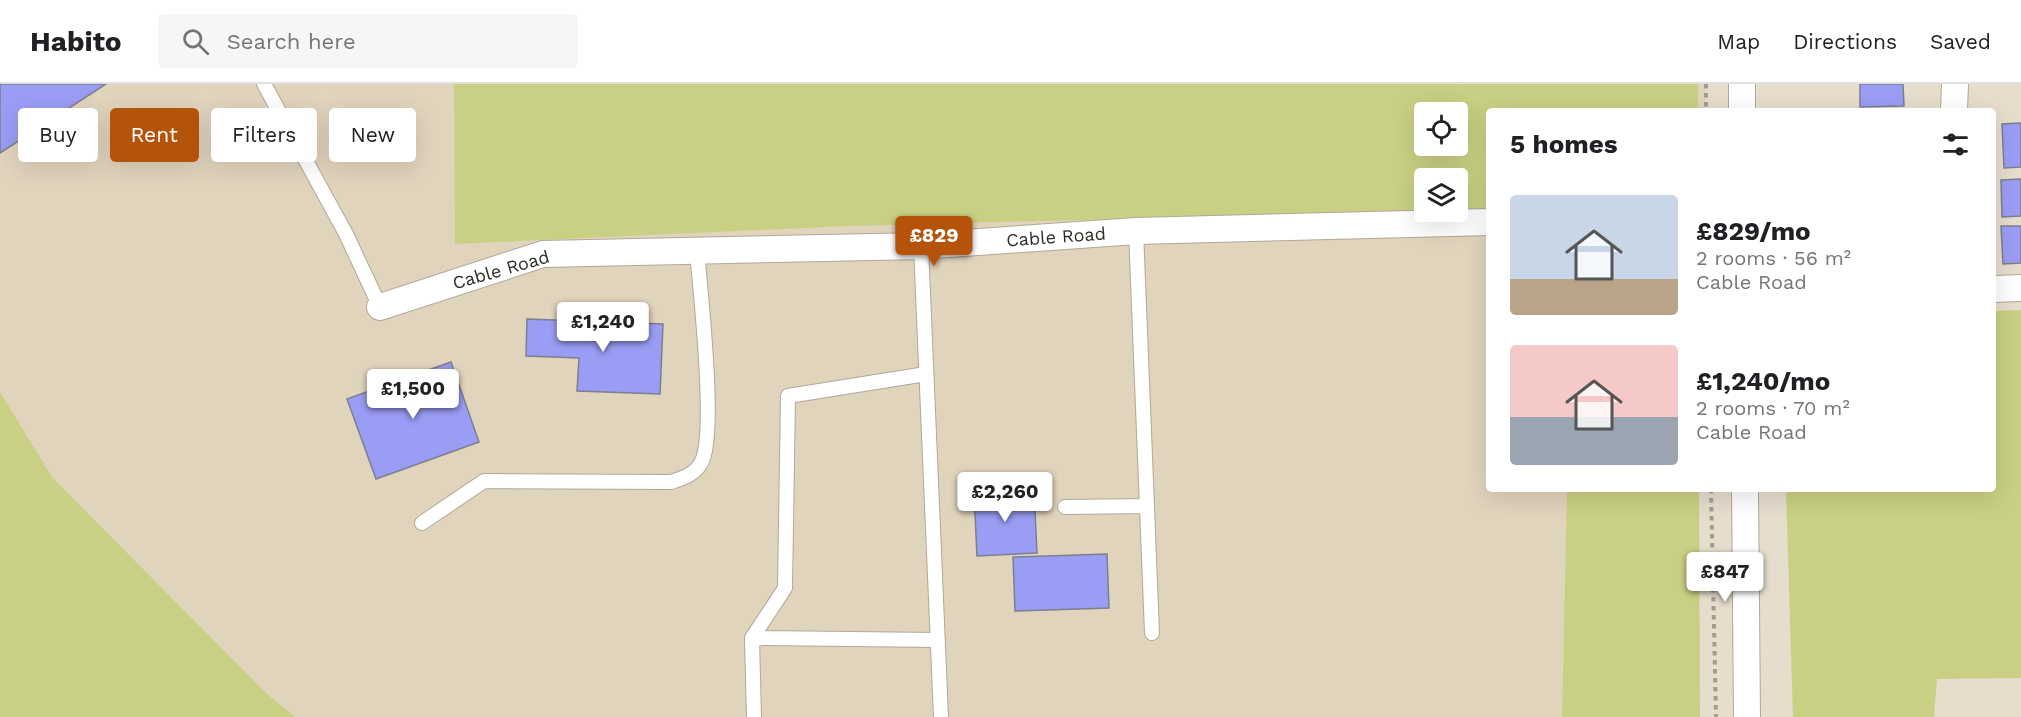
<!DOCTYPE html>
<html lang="en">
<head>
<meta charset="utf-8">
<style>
	:root { --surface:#fff; --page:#f6f6f6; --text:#202124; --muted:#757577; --line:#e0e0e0; --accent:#b45309 }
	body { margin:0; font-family:"Work Sans",sans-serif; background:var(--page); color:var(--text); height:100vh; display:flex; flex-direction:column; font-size:22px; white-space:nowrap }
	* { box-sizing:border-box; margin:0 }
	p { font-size:20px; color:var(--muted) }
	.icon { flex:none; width:33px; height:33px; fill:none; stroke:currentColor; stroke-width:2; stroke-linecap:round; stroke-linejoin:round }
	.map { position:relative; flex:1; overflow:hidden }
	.sheet { position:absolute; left:1486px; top:24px; width:510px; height:384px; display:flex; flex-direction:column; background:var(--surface); border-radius:6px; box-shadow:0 6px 24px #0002 }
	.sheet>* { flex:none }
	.guide { position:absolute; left:18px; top:24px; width:570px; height:54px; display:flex; gap:12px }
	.controls { position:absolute; left:1414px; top:18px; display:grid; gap:12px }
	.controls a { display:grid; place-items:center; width:54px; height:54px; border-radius:6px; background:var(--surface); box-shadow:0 6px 24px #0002; font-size:30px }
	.price { position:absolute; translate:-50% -51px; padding:0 14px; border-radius:6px; background:#fff; color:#222; font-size:20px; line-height:39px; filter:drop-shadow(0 2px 3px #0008) }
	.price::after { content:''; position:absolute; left:50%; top:36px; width:18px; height:14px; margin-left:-9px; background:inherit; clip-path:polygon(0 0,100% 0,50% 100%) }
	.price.on { background:var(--accent); color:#fff }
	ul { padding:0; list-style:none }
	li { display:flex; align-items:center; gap:18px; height:150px; padding:0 24px }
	li span { display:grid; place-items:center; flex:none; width:168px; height:120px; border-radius:6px; color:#555 }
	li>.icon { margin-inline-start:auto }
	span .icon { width:72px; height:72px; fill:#fffc; stroke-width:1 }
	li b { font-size:26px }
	h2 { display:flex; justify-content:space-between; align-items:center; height:72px; padding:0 24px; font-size:26px }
	.tag { padding:0 21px; border-radius:6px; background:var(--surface); box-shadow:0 6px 24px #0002; font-size:21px; line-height:54px }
	.tag.on { background:var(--accent); color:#fff }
	header { display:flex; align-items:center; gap:36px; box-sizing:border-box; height:84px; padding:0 30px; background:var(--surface); border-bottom:2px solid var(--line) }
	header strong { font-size:28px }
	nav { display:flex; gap:33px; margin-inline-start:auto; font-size:21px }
	.search { width:420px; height:54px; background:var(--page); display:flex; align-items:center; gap:15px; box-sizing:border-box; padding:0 21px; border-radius:6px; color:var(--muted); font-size:22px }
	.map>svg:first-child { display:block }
	.built { fill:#e1d4bd; fill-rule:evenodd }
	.green { fill:#c9d083; fill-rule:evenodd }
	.building { fill:#9a9df4; stroke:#7d7e8e; stroke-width:1.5 }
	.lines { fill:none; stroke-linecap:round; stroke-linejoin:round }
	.lane-casing { stroke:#b0a898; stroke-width:16 }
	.street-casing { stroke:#b0a898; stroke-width:28 }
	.path { stroke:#a29c8f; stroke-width:4; stroke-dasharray:4.5 4.5; stroke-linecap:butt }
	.lane { stroke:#fff; stroke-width:14 }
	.street { stroke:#fff; stroke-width:26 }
	.labels { text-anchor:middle; stroke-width:4.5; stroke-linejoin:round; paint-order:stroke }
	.street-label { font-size:18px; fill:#2e2b25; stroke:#fff }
</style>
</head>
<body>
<header>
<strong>Habito</strong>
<div class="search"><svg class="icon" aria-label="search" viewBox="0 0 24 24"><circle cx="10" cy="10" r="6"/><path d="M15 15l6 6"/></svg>Search here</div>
<nav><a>Map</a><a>Directions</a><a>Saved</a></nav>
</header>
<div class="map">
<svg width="2021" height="633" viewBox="0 0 2021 633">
	<rect width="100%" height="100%" fill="#e6ddcd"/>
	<path class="built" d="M 0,0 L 1705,0 L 1706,13 L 1705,27 L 1490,27 L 1490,405 L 1567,405 L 1562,633 L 295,633 L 266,609 L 52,393 L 0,308 ZM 1425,28 L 1458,28 L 1458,62 L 1425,62 ZM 1425,94 L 1458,94 L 1458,128 L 1425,128 Z"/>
	<path class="green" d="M 454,0 L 1698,0 L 1698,27 L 1490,27 L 1489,125 L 1458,126 L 1458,94 L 1425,94 L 1425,127 L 848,142 L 455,160 ZM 1425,28 L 1458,28 L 1458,62 L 1425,62 Z
		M 2021,226 L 2021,594 L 1937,595 L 1934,633 L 1793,633 L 1786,405 L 1994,405 L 1994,227 Z
		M 0,308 L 52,393 L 266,609 L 295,633 L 0,633 Z
		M 1567,405 L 1699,405 L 1700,633 L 1562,633 Z"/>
	<path class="building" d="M 0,0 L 106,0 L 0,69 Z
		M 1860,0 L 1903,0 L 1904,22 L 1860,23 Z
		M 2021,39 L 2021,83 L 2004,84 L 2002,40 Z
		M 2021,95 L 2021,132 L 2002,133 L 2001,96 Z
		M 2001,142 L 2021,142 L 2021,179 L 2003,180 Z
		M 527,235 L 663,240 L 660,310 L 577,307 L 579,274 L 526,272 Z
		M 451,278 L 479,358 L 376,395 L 347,315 Z
		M 1034,406 L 1037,469 L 977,472 L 974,409 Z
		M 1107,470 L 1109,524 L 1015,527 L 1013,473 Z"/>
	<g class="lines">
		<g class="lane-casing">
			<path id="lane" d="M 264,0 L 346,150 L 380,223
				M 1136,147 L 1152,549
				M 921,162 L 941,633
				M 1065,423 L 1147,422
				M 422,439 L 484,397 L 671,398 C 683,394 694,391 701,379 C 717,352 700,206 697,166
				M 752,554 L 938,556
				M 754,633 L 752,554 L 785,504 L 788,312 L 926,290"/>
		</g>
		<g class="street-casing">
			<path id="street" d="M 1742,0 L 1742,27
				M 1954,27 L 1955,0
				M 1994,205 L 2021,204
				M 380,223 L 543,170 L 921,162 L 1136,147 L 1490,138
				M 1745,405 L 1747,633"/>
		</g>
		<path class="path" d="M 1706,0 L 1706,27
			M 1711,405 L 1716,633"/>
		<use href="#lane" class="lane"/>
		<use href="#street" class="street"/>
	</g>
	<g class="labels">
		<g class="street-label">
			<text transform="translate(1056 153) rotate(-4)" y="6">Cable Road</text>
			<text transform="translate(501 186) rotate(-16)" y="6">Cable Road</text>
		</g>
	</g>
</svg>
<div class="controls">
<a><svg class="icon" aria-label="locate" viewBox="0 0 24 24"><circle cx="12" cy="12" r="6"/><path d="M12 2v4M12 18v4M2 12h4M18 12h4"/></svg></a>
<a><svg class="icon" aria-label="layers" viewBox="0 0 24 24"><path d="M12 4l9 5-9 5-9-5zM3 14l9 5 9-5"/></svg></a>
</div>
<b class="price on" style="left:934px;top:183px">£829</b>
<b class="price" style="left:603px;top:269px">£1,240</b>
<b class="price" style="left:413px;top:336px">£1,500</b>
<b class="price" style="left:1005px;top:439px">£2,260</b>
<b class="price" style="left:1725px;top:519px">£847</b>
<div class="guide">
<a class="tag">Buy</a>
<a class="tag on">Rent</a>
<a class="tag">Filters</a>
<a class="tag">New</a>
</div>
<section class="sheet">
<h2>5 homes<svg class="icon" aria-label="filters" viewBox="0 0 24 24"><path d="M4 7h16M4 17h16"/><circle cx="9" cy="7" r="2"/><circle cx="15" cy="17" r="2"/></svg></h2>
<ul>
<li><span style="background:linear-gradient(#c9d6e8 70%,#b9a48a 0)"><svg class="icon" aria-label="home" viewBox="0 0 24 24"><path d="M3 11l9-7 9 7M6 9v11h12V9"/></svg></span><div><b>£829/mo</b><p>2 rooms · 56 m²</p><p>Cable Road</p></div></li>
<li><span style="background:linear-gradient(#f6c9c9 60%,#9aa5b1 0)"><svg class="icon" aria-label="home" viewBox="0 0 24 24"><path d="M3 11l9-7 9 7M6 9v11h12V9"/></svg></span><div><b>£1,240/mo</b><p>2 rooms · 70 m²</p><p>Cable Road</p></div></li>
</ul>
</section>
</div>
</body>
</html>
